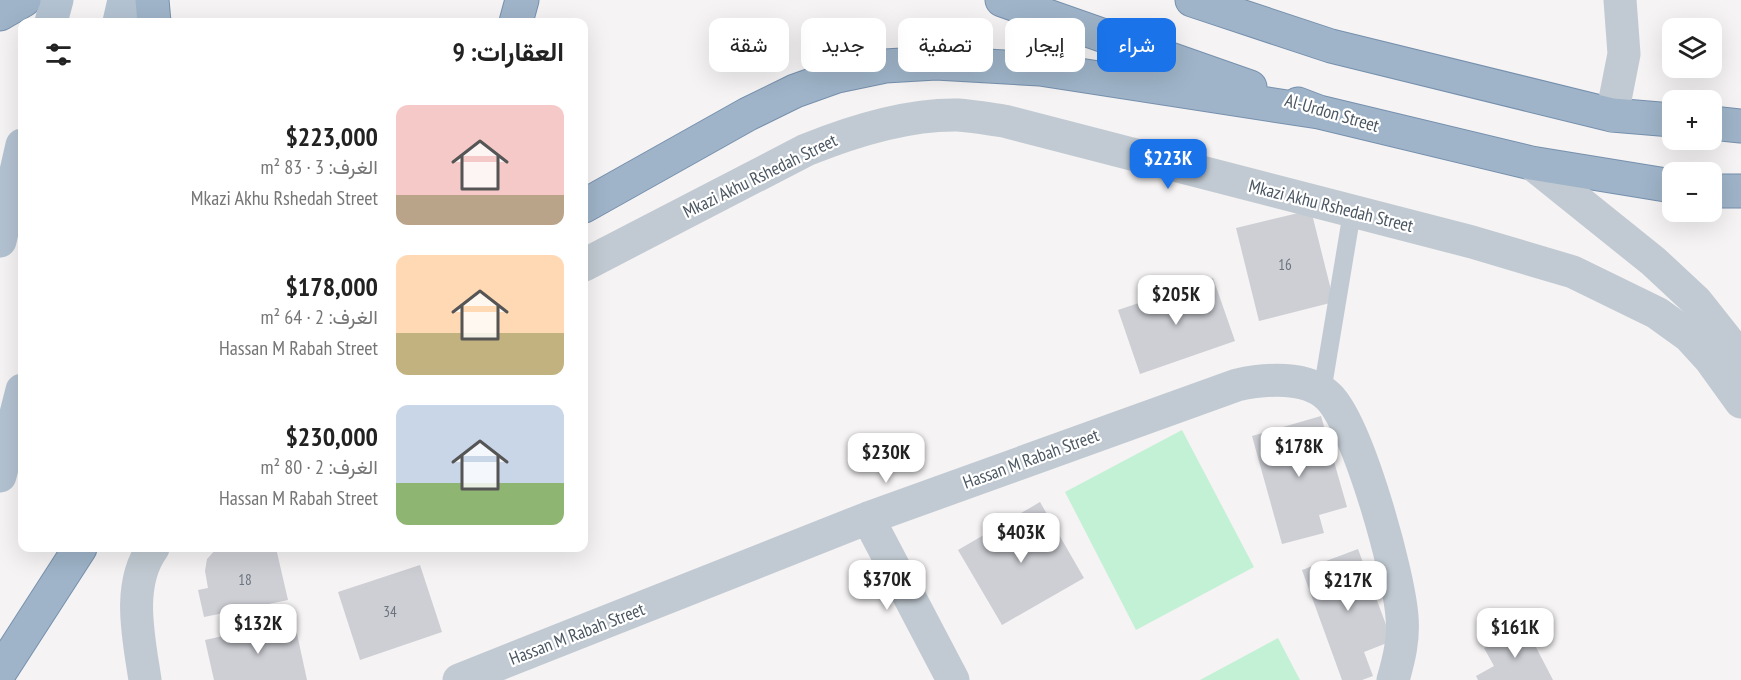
<!DOCTYPE html>
<html lang="ar">
<head>
<meta charset="utf-8">
<style>
	:root { --surface:#fff; --page:#f2f2f2; --text:#222; --muted:#767676; --accent:#1a73e8 }
	body { margin:0; font-family:"PT Sans Narrow",Vazirmatn,sans-serif; background:var(--page); color:var(--text); direction:rtl; height:100vh; display:flex; flex-direction:column; font-size:22px; white-space:nowrap }
	* { box-sizing:border-box; margin:0 }
	p { font-size:20px; color:var(--muted) }
	.icon { flex:none; width:33px; height:33px; fill:none; stroke:currentColor; stroke-width:2; stroke-linecap:round; stroke-linejoin:round }
	.map { position:relative; flex:1; overflow:hidden; direction:ltr }
	.sheet { position:absolute; left:18px; top:18px; width:570px; height:534px; display:flex; flex-direction:column; background:var(--surface); border-radius:12px; box-shadow:0 6px 24px #0002; direction:rtl }
	.sheet>* { flex:none }
	.banner { position:absolute; left:606px; top:18px; width:570px; height:54px; direction:rtl; display:flex; gap:12px }
	.tools { position:absolute; left:1662px; top:18px; display:grid; gap:12px }
	.tools a { display:grid; place-items:center; width:60px; height:60px; border-radius:12px; background:var(--surface); box-shadow:0 6px 24px #0002; font-size:30px }
	.price { position:absolute; translate:-50% -51px; padding:0 14px; border-radius:12px; background:#fff; color:#222; font-size:20px; line-height:39px; filter:drop-shadow(0 2px 3px #0008) }
	.price::after { content:''; position:absolute; left:50%; top:36px; width:18px; height:14px; margin-left:-9px; background:inherit; clip-path:polygon(0 0,100% 0,50% 100%) }
	.price.on { background:var(--accent); color:#fff }
	ul { padding:0; list-style:none }
	li { display:flex; align-items:center; gap:18px; height:150px; padding:0 24px }
	li span { display:grid; place-items:center; flex:none; width:168px; height:120px; border-radius:12px; color:#555 }
	li>.icon { margin-inline-start:auto }
	span .icon { width:72px; height:72px; fill:#fffc; stroke-width:1 }
	li b { font-size:26px }
	h2 { display:flex; justify-content:space-between; align-items:center; height:72px; padding:0 24px; font-size:26px }
	.pill { padding:0 21px; border-radius:12px; background:var(--surface); box-shadow:0 6px 24px #0002; font-size:21px; line-height:54px }
	.pill.on { background:var(--accent); color:#fff }
	.map>svg:first-child { display:block }
	.green { fill:#c3f1d5 }
	.building { fill:#cdcfd5 }
	.lines { fill:none; stroke-linecap:round; stroke-linejoin:round }
	.trunk-casing { stroke:#7690ad; stroke-width:35 }
	.service { stroke:#c1cad2; stroke-width:18 }
	.minor { stroke:#c1cad2; stroke-width:33 }
	.tertiary { stroke:#c1cad2; stroke-width:33 }
	.primary { stroke:#b3c2d1; stroke-width:33 }
	.trunk { stroke:#9fb4c9; stroke-width:33 }
	.labels { text-anchor:middle; stroke-width:4.5; stroke-linejoin:round; paint-order:stroke }
	.number-label { font-size:15px; fill:#6b747e }
	.street-label { font-size:18px; fill:#4a5661; stroke:#fff }
</style>
</head>
<body>
<div class="map">
<svg width="1741" height="680" viewBox="0 0 1741 680">
	<rect width="100%" height="100%" fill="#f5f3f3"/>
	<path class="green" d="M 1182,430 L 1254,567 L 1136,630 L 1065,492 Z
		M 1278,638 L 1300,680 L 1200,680 Z"/>
	<path class="building" d="M 1311,210 L 1334,302 L 1259,321 L 1236,228 Z
		M 1213,278 L 1235,341 L 1140,374 L 1118,310 Z
		M 1321,416 L 1347,507 L 1319,515 L 1324,533 L 1282,544 L 1252,436 Z
		M 1040,502 L 1084,578 L 1002,625 L 958,550 Z
		M 217,548 L 276,548 L 288,600 L 204,617 L 198,590 L 208,588 L 205,571 L 207,559 Z
		M 1358,549 L 1392,641 L 1364,652 L 1373,676 L 1362,680 L 1342,680 L 1302,570 Z
		M 420,565 L 442,632 L 360,660 L 338,592 Z
		M 294,620 L 307,680 L 214,680 L 205,640 Z
		M 1525,626 L 1553,680 L 1478,680 L 1476,676 L 1494,666 L 1484,648 Z"/>
	<g class="lines">
		<g class="trunk-casing">
			<path id="trunk" d="M 152,0 L 154,22
				M 1002,0 L 1250,87
				M 1192,0 L 1331,46 L 1612,115 L 1672,120
				M 0,14 L 24,0
				M 516,22 L 522,0
				M 1298,104 L 1319,112 L 1531,163 L 1672,186
				M 1712,123 L 1741,126
				M 1712,191 L 1741,191
				M 584,206 L 748,114 L 795,91 L 837,76 L 885,66 L 936,63 L 1040,69 L 1319,112
				M 0,672 L 80,548"/>
		</g>
		<path class="service" d="M 1322,392 L 1352,212"/>
		<path class="minor" d="M 1612,115 L 1624,54 L 1620,0
			M 584,265 L 806,150 C 853,131 907,114 958,115 C 973,116 989,119 1004,121 L 1472,242 L 1573,272 L 1657,313 L 1689,336 L 1710,359 L 1741,402
			M 868,518 L 953,680
			M 145,680 C 139,639 126,585 153,548
			M 459,680 L 868,518 L 1237,385 C 1264,379 1307,375 1329,397 C 1358,426 1399,573 1402,617 C 1404,639 1399,659 1393,680"/>
		<path class="tertiary" d="M 1531,163 L 1653,261 L 1696,301 L 1741,358"/>
		<path class="primary" d="M 51,22 L 57,0
			M 119,22 L 124,0
			M 0,241 L 22,145
			M 0,476 L 22,390"/>
		<use href="#trunk" class="trunk"/>
	</g>
	<g class="labels">
		<g class="number-label">
			<text x="1285" y="270">16</text>
			<text x="245" y="585">18</text>
			<text x="390" y="617">34</text>
		</g>
		<g class="street-label">
			<text transform="translate(1332 113) rotate(16)" y="6">Al-Urdon Street</text>
			<text transform="translate(760 176) rotate(-26)" y="6">Mkazi Akhu Rshedah Street</text>
			<text transform="translate(1331 206) rotate(14)" y="6">Mkazi Akhu Rshedah Street</text>
			<text transform="translate(1031 459) rotate(-20)" y="6">Hassan M Rabah Street</text>
			<text transform="translate(577 634) rotate(-21)" y="6">Hassan M Rabah Street</text>
		</g>
	</g>
</svg>
<div class="tools">
<a><svg class="icon" aria-label="layers" viewBox="0 0 24 24"><path d="M12 4l9 5-9 5-9-5zM3 14l9 5 9-5"/></svg></a>
<a>+</a>
<a>−</a>
</div>
<b class="price on" style="left:1168px;top:190px">$223K</b>
<b class="price" style="left:1176px;top:326px">$205K</b>
<b class="price" style="left:1299px;top:478px">$178K</b>
<b class="price" style="left:886px;top:484px">$230K</b>
<b class="price" style="left:1021px;top:564px">$403K</b>
<b class="price" style="left:887px;top:611px">$370K</b>
<b class="price" style="left:1348px;top:612px">$217K</b>
<b class="price" style="left:258px;top:655px">$132K</b>
<b class="price" style="left:1515px;top:659px">$161K</b>
<div class="banner">
<a class="pill on">شراء</a>
<a class="pill">إيجار</a>
<a class="pill">تصفية</a>
<a class="pill">جديد</a>
<a class="pill">شقة</a>
</div>
<section class="sheet">
<h2>العقارات: 9<svg class="icon" aria-label="filters" viewBox="0 0 24 24"><path d="M4 7h16M4 17h16"/><circle cx="9" cy="7" r="2"/><circle cx="15" cy="17" r="2"/></svg></h2>
<ul>
<li><span style="background:linear-gradient(#f6c9c9 75%,#b9a48a 0)"><svg class="icon" aria-label="home" viewBox="0 0 24 24"><path d="M3 11l9-7 9 7M6 9v11h12V9"/></svg></span><div><b>$223,000</b><p>الغرف: 3 · 83 m²</p><p>Mkazi Akhu Rshedah Street</p></div></li>
<li><span style="background:linear-gradient(#ffd9b3 65%,#c2b280 0)"><svg class="icon" aria-label="home" viewBox="0 0 24 24"><path d="M3 11l9-7 9 7M6 9v11h12V9"/></svg></span><div><b>$178,000</b><p>الغرف: 2 · 64 m²</p><p>Hassan M Rabah Street</p></div></li>
<li><span style="background:linear-gradient(#c9d6e8 65%,#8fb573 0)"><svg class="icon" aria-label="home" viewBox="0 0 24 24"><path d="M3 11l9-7 9 7M6 9v11h12V9"/></svg></span><div><b>$230,000</b><p>الغرف: 2 · 80 m²</p><p>Hassan M Rabah Street</p></div></li>
</ul>
</section>
</div>
</body>
</html>
